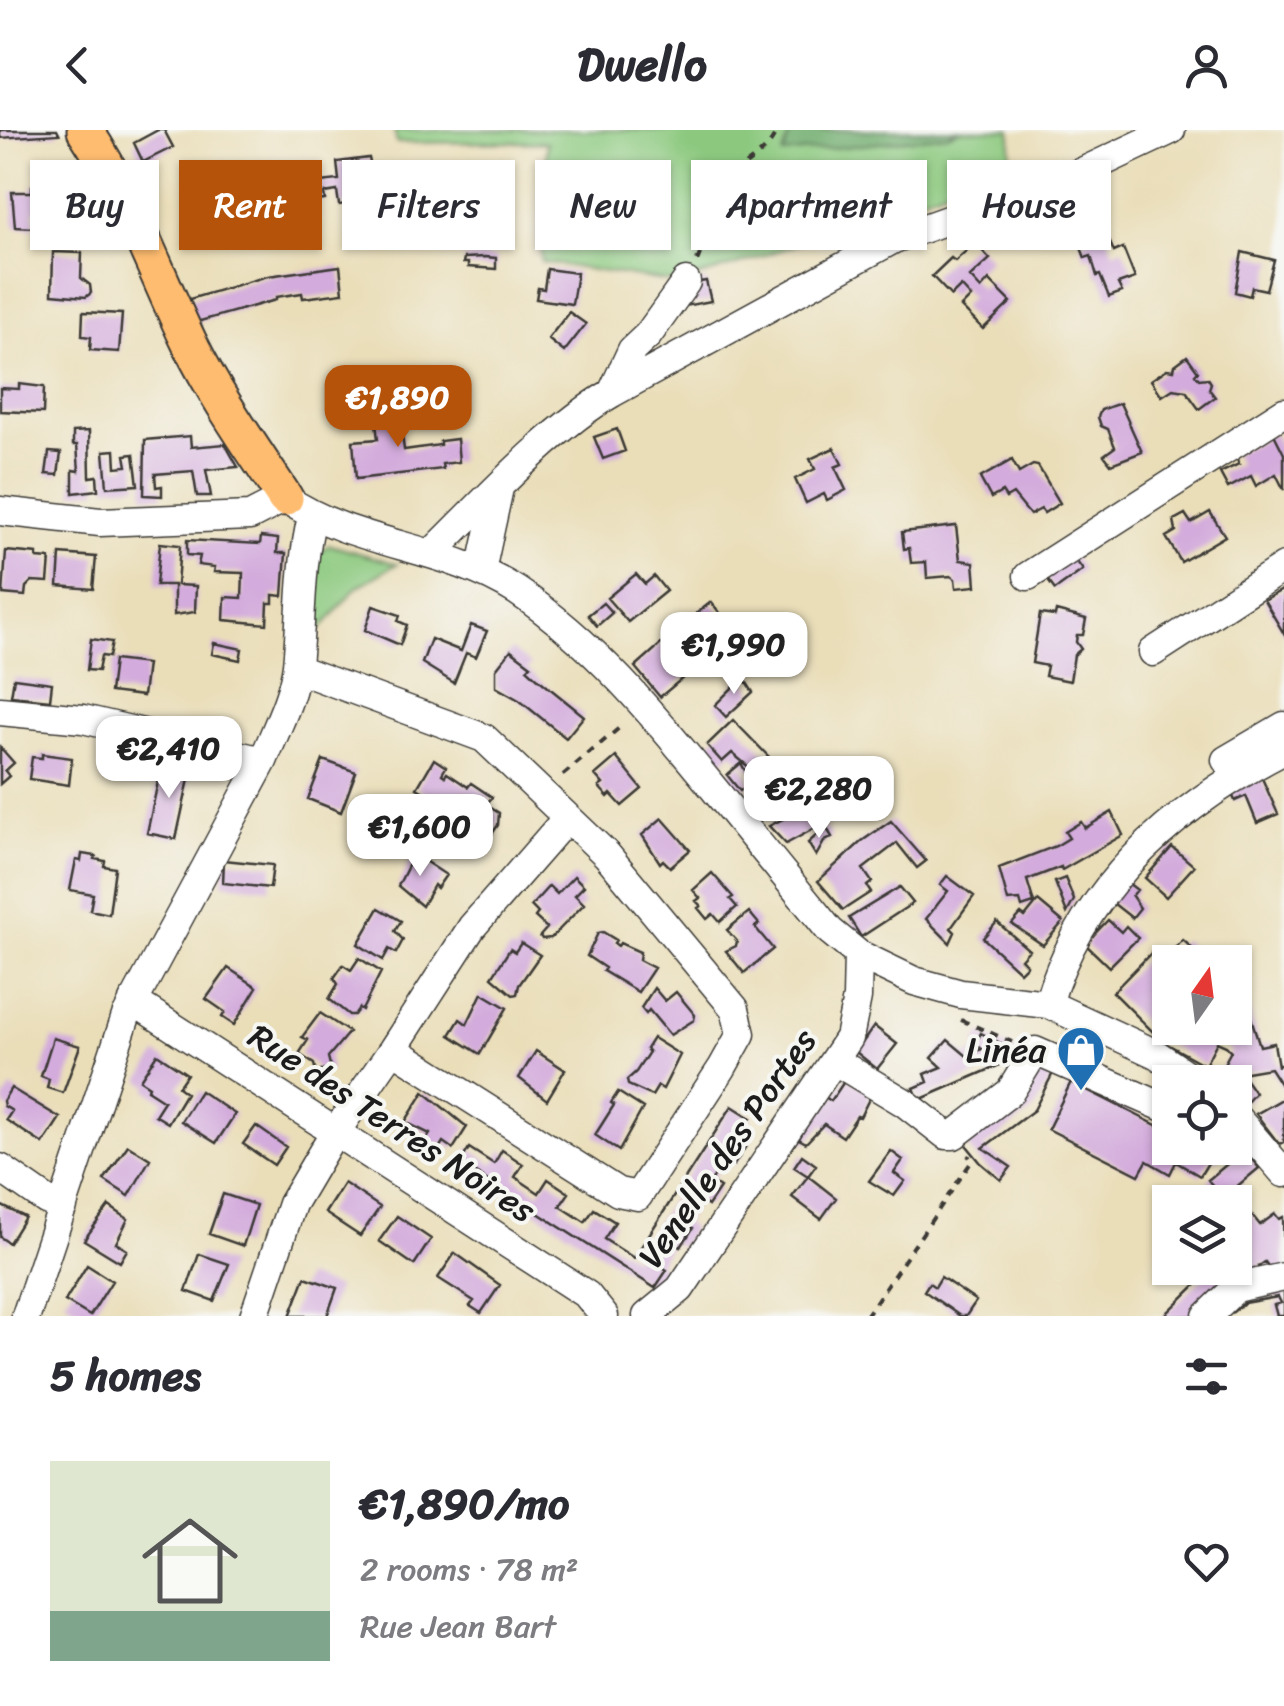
<!DOCTYPE html>
<html lang="en">
<head>
<meta charset="utf-8">
<style>
	:root { --surface:#fff; --page:#f7f7f7; --text:#2b2b33; --muted:#7c7c81; --line:#e1e1e2; --accent:#b45309 }
	body { margin:0; font-family:Sriracha,sans-serif; background:var(--page); color:var(--text); height:100vh; display:flex; flex-direction:column; font-size:38px; white-space:nowrap }
	* { box-sizing:border-box; margin:0 }
	p { font-size:32px; color:var(--muted) }
	.icon { flex:none; width:55px; height:55px; fill:none; stroke:currentColor; stroke-width:2; stroke-linecap:round; stroke-linejoin:round }
	.map { position:relative; height:1186px; overflow:hidden }
	.sheet { display:flex; flex-direction:column; background:var(--surface); flex:1 }
	.sheet>* { flex:none }
	.top-card { position:absolute; left:30px; top:30px; width:1225px; height:90px; display:flex; gap:20px }
	.needle { width:65px; rotate:14deg }
	.controls { position:absolute; left:1152px; top:815px; display:grid; gap:20px }
	.controls a { display:grid; place-items:center; width:100px; height:100px; border-radius:0px; background:var(--surface); box-shadow:0 2px 8px #0004; font-size:50px }
	.price { position:absolute; translate:-50% -85px; padding:0 22px; border-radius:20px; background:#fff; color:#222; font-size:32px; line-height:65px; filter:drop-shadow(0 2px 5px #0008) }
	.price::after { content:''; position:absolute; left:50%; top:60px; width:30px; height:22px; margin-left:-15px; background:inherit; clip-path:polygon(0 0,100% 0,50% 100%) }
	.price.on { background:var(--accent); color:#fff }
	ul { padding:0; list-style:none }
	li { display:flex; align-items:center; gap:30px; height:250px; padding:0 50px }
	li+li { border-top:2px solid var(--line) }
	li span { display:grid; place-items:center; flex:none; width:280px; height:200px; border-radius:0px; color:#555 }
	li>.icon { margin-inline-start:auto }
	span .icon { width:120px; height:120px; fill:#fffc; stroke-width:1 }
	li b { font-size:42px }
	h2 { display:flex; justify-content:space-between; align-items:center; height:120px; padding:0 50px; font-size:42px }
	.pill { padding:0 35px; border-radius:0px; background:var(--surface); box-shadow:0 2px 8px #0004; font-size:35px; line-height:90px }
	.pill.on { background:var(--accent); color:#fff }
	header { display:flex; justify-content:space-between; align-items:center; height:130px; padding:0 50px; background:var(--surface); font-size:45px; font-weight:800 }
	.map>svg:first-child { display:block }
	.green { fill:#8cc97f; stroke:#54724e; stroke-width:2.5 }
	.forest { fill:#71ad6e; stroke:#466445; stroke-width:2.5 }
	.building { fill:#d3abdc }
	.lines { fill:none; stroke-linecap:round; stroke-linejoin:round }
	.minor-casing { stroke:#3b3934; stroke-width:31 }
	.major-casing { stroke:#3b3934; stroke-width:39 }
	.path { stroke:#3b3934; stroke-width:4; stroke-dasharray:8 8; stroke-linecap:butt }
	.minor { stroke:#fff; stroke-width:28 }
	.major { stroke:#febc70; stroke-width:35 }
	.labels { text-anchor:middle; stroke-width:8; stroke-linejoin:round; paint-order:stroke }
	.poi-label { font-size:35px; fill:#1c1c1c; stroke:#f6f6f2; text-anchor:end }
	.street-label { font-size:35px; fill:#1c1c1c; stroke:#f6f6f2 }
</style>
</head>
<body>
<header><svg class="icon" aria-label="back" viewBox="0 0 24 24"><path d="M15 5l-7 7 7 7"/></svg>Dwello<svg class="icon" aria-label="person" viewBox="0 0 24 24"><circle cx="12" cy="8" r="4"/><path d="M4 21q1-7 8-7t8 7"/></svg></header>
<div class="map">
<svg width="1284" height="1186" viewBox="0 0 1284 1186">
	<rect width="100%" height="100%" fill="#f6f6f2"/>
	<filter id="ink" filterUnits="userSpaceOnUse"><feTurbulence type="fractalNoise" baseFrequency=".01" numOctaves="2"/><feDisplacementMap in="SourceGraphic" scale="20" xChannelSelector="R" yChannelSelector="G"/><feConvolveMatrix kernelMatrix="1 2 1 2 8 2 1 2 1" color-interpolation-filters="sRGB"/></filter>
	<filter id="wash" filterUnits="userSpaceOnUse"><feTurbulence type="fractalNoise" baseFrequency=".0048" numOctaves="4" result="noise"/><feDisplacementMap in="SourceGraphic" scale="40" xChannelSelector="R" yChannelSelector="G"/><feGaussianBlur stdDeviation="2.25" result="paint"/><feColorMatrix in="noise" values="0 0 0 0 0 0 0 0 0 0 0 0 0 0 0 0 0 1.4 0 .05"/><feComposite in="paint" operator="in"/></filter>
	<g filter="url(#wash)">
		<rect width="100%" height="100%" fill="#eadeb9"/>
		<path class="green" d="M 394,0 L 1011,0 L 1011,35 L 755,129 L 678,153 L 541,132 L 547,12 L 397,13 Z
			M 330,415 L 397,434 L 357,457 L 321,499 L 311,489 L 317,422 Z"/>
		<path class="forest" d="M 791,0 L 959,0 L 948,5 L 783,24 Z"/>
		<g id="blocks">
			<path class="building" d="M 0,0 L 57,0 L 59,4 L 0,8 Z
				M 158,0 L 164,0 L 173,17 L 143,32 L 134,13 Z
				M 369,28 L 372,42 L 377,42 L 382,77 L 358,80 L 358,73 L 339,75 L 337,61 L 324,63 L 325,70 L 267,78 L 263,55 L 299,50 L 302,44 L 319,42 L 321,52 L 339,50 L 337,32 Z
				M 32,56 L 45,56 L 49,61 L 84,61 L 84,84 L 37,84 L 37,80 L 34,80 L 34,98 L 15,97 L 12,62 L 32,62 Z
				M 1097,101 L 1098,104 L 1105,101 L 1114,122 L 1123,118 L 1135,148 L 1118,154 L 1122,162 L 1109,167 L 1100,145 L 1097,146 L 1091,126 L 1085,128 L 1080,115 L 1090,108 L 1089,105 Z
				M 975,113 L 990,129 L 970,147 L 981,159 L 989,150 L 1011,172 L 983,199 L 961,177 L 971,167 L 961,156 L 951,166 L 932,146 L 951,128 L 955,131 Z
				M 53,122 L 82,123 L 81,148 L 90,155 L 91,163 L 86,167 L 52,164 Z
				M 1242,122 L 1274,130 L 1266,160 L 1252,157 L 1250,166 L 1235,162 Z
				M 485,127 L 496,128 L 496,139 L 468,137 L 468,133 L 463,133 L 464,128 Z
				M 340,136 L 343,163 L 303,168 L 302,163 L 276,167 L 276,170 L 193,193 L 186,170 L 268,146 Z
				M 547,139 L 577,143 L 572,174 L 536,169 L 538,158 L 544,159 Z
				M 706,151 L 711,171 L 685,176 L 688,154 Z
				M 83,182 L 122,184 L 119,222 L 90,220 L 91,207 L 82,206 Z
				M 569,182 L 586,194 L 564,222 L 548,209 Z
				M 1187,226 L 1198,241 L 1195,244 L 1199,249 L 1208,248 L 1211,253 L 1209,259 L 1215,267 L 1199,279 L 1186,261 L 1173,259 L 1162,266 L 1151,250 L 1167,239 L 1174,240 L 1175,235 Z
				M 19,254 L 44,257 L 43,283 L 0,281 L 0,258 L 19,259 Z
				M 398,273 L 404,320 L 440,315 L 440,311 L 457,309 L 459,332 L 442,334 L 443,339 L 356,349 L 353,311 L 378,309 L 374,277 Z
				M 1120,273 L 1142,322 L 1111,334 L 1104,325 L 1115,317 L 1108,299 L 1101,296 L 1098,287 L 1101,280 Z
				M 617,299 L 625,321 L 603,329 L 594,307 Z
				M 89,301 L 90,347 L 97,346 L 98,360 L 73,363 L 73,340 L 79,341 L 77,315 L 73,315 L 73,302 Z
				M 1274,304 L 1284,324 L 1284,360 L 1276,344 L 1256,356 L 1251,346 L 1228,358 L 1220,343 L 1239,334 L 1234,324 Z
				M 190,306 L 191,317 L 225,314 L 238,337 L 206,340 L 211,366 L 197,366 L 193,341 L 155,344 L 156,357 L 162,356 L 162,366 L 144,365 L 145,310 Z
				M 834,318 L 842,334 L 835,337 L 846,360 L 827,370 L 824,364 L 806,373 L 795,349 L 815,339 L 810,329 Z
				M 115,320 L 116,337 L 127,336 L 125,325 L 134,324 L 138,355 L 107,357 L 104,321 Z
				M 49,322 L 61,323 L 58,345 L 46,344 Z
				M 1012,330 L 1019,343 L 1033,335 L 1038,336 L 1060,373 L 1044,383 L 1041,379 L 1030,385 L 1013,364 L 1006,368 L 1002,362 L 991,368 L 980,348 Z
				M 1210,382 L 1225,406 L 1181,432 L 1166,407 L 1176,401 L 1174,390 L 1185,384 L 1191,393 Z
				M 956,396 L 960,430 L 974,432 L 976,456 L 956,458 L 955,449 L 951,446 L 927,448 L 926,432 L 911,433 L 909,418 L 904,419 L 902,402 Z
				M 261,407 L 278,409 L 277,423 L 286,423 L 283,466 L 273,465 L 273,473 L 268,473 L 267,494 L 224,490 L 225,467 L 242,468 L 243,443 L 214,442 L 215,437 L 198,435 L 200,426 L 187,425 L 187,410 L 260,414 Z
				M 160,413 L 180,415 L 177,455 L 196,456 L 195,482 L 174,485 L 174,455 L 156,455 Z
				M 6,421 L 37,424 L 37,428 L 50,429 L 48,452 L 32,451 L 26,457 L 25,466 L 3,464 Z
				M 60,424 L 96,427 L 93,459 L 58,456 Z
				M 1071,424 L 1083,440 L 1055,460 L 1043,444 Z
				M 636,444 L 645,454 L 654,446 L 666,461 L 628,492 L 607,468 Z
				M 1284,459 L 1284,504 L 1264,470 Z
				M 711,472 L 720,483 L 716,486 L 732,505 L 711,523 L 714,538 L 704,546 L 696,537 L 660,567 L 635,537 L 662,513 L 671,524 L 705,495 L 696,484 Z
				M 603,473 L 612,483 L 597,496 L 588,485 Z
				M 373,476 L 400,485 L 398,491 L 407,495 L 400,515 L 365,500 Z
				M 1056,481 L 1086,489 L 1083,505 L 1077,505 L 1076,512 L 1081,519 L 1074,525 L 1070,551 L 1045,546 L 1047,536 L 1032,533 L 1040,484 L 1055,486 Z
				M 471,495 L 487,501 L 476,527 L 466,523 L 454,553 L 422,533 L 431,509 L 461,521 Z
				M 91,509 L 112,512 L 109,527 L 101,526 L 98,541 L 87,540 Z
				M 214,513 L 242,519 L 240,530 L 212,524 Z
				M 511,520 L 531,535 L 527,539 L 537,548 L 584,586 L 566,608 L 519,570 L 496,557 L 496,539 Z
				M 114,530 L 147,534 L 143,566 L 110,562 Z
				M 743,547 L 753,562 L 726,587 L 715,575 Z
				M 14,548 L 52,553 L 50,570 L 11,566 Z
				M 733,590 L 775,633 L 771,636 L 767,633 L 756,643 L 732,623 L 722,632 L 707,615 Z
				M 0,617 L 14,633 L 5,641 L 9,646 L 0,654 Z
				M 42,624 L 72,628 L 69,655 L 29,649 L 32,627 L 42,628 Z
				M 616,627 L 642,659 L 622,676 L 611,664 L 608,667 L 599,657 L 603,654 L 595,645 Z
				M 434,629 L 446,637 L 442,644 L 445,646 L 447,643 L 468,657 L 471,653 L 492,667 L 486,675 L 499,683 L 498,695 L 484,716 L 472,708 L 469,713 L 460,707 L 457,697 L 462,689 L 452,683 L 449,687 L 422,671 L 427,664 L 417,658 Z
				M 323,630 L 356,642 L 341,682 L 308,669 Z
				M 162,633 L 191,640 L 176,709 L 147,703 Z
				M 741,633 L 751,652 L 740,661 L 727,645 Z
				M 766,641 L 791,667 L 785,673 L 778,665 L 767,676 L 749,657 Z
				M 1261,646 L 1278,684 L 1257,693 L 1246,666 L 1235,671 L 1231,661 Z
				M 858,651 L 868,669 L 786,714 L 769,696 Z
				M 1112,682 L 1123,705 L 1062,740 L 1061,737 L 1027,750 L 1034,773 L 1022,777 L 1020,770 L 1008,771 L 999,738 L 1056,716 L 1069,708 L 1065,702 L 1081,692 L 1085,698 Z
				M 662,688 L 690,720 L 670,737 L 663,730 L 660,733 L 642,705 Z
				M 891,691 L 926,731 L 917,738 L 897,713 L 863,739 L 872,752 L 867,756 L 871,762 L 843,780 L 818,751 L 862,711 Z
				M 826,697 L 832,707 L 825,710 L 816,726 L 808,713 Z
				M 1172,717 L 1194,736 L 1166,767 L 1145,748 Z
				M 82,724 L 96,726 L 95,729 L 105,731 L 104,736 L 115,738 L 109,784 L 90,780 L 93,764 L 70,760 L 76,730 L 81,731 Z
				M 414,724 L 446,745 L 437,758 L 434,755 L 422,776 L 398,756 Z
				M 224,730 L 273,735 L 270,758 L 223,753 Z
				M 712,743 L 733,767 L 730,769 L 737,777 L 720,792 L 713,784 L 707,789 L 698,778 L 701,776 L 696,771 L 700,768 L 693,760 Z
				M 574,746 L 584,756 L 575,765 L 584,774 L 551,808 L 542,809 L 540,806 L 547,798 L 535,787 L 538,783 L 531,776 L 549,756 L 557,764 Z
				M 947,746 L 974,766 L 951,798 L 955,802 L 950,813 L 926,789 L 948,761 L 940,755 Z
				M 1065,748 L 1074,770 L 1067,783 L 1055,752 Z
				M 1124,750 L 1137,760 L 1132,766 L 1140,778 L 1132,788 L 1109,770 Z
				M 900,757 L 913,773 L 861,807 L 849,788 Z
				M 1038,771 L 1063,792 L 1043,815 L 1012,794 L 1021,784 L 1025,787 Z
				M 379,778 L 401,791 L 395,801 L 403,810 L 396,823 L 389,819 L 383,830 L 358,814 Z
				M 749,782 L 759,794 L 755,797 L 773,819 L 744,843 L 726,821 L 736,816 L 737,811 L 727,800 Z
				M 1108,790 L 1121,802 L 1126,796 L 1138,808 L 1109,837 L 1085,814 Z
				M 997,792 L 1029,820 L 1021,829 L 1027,835 L 1020,842 L 983,808 Z
				M 603,802 L 616,810 L 614,813 L 618,816 L 620,813 L 640,822 L 639,830 L 654,838 L 638,862 L 603,841 L 605,838 L 587,826 L 598,803 Z
				M 1183,810 L 1207,832 L 1170,832 L 1170,898 L 1235,898 L 1235,869 L 1244,866 L 1260,916 L 1274,913 L 1278,936 L 1284,933 L 1284,960 L 1270,938 L 1241,943 L 1255,963 L 1247,972 L 1235,952 L 1219,943 L 1231,921 L 1226,916 L 1217,912 L 1205,935 L 1162,911 L 1113,862 L 1153,821 L 1162,831 Z
				M 521,813 L 540,825 L 519,855 L 517,864 L 513,865 L 492,847 L 510,819 L 515,822 Z
				M 359,828 L 381,842 L 362,880 L 359,878 L 354,885 L 349,885 L 329,869 L 338,854 L 334,848 L 343,835 L 351,840 Z
				M 228,838 L 257,857 L 234,895 L 222,887 L 225,882 L 206,869 Z
				M 654,858 L 665,871 L 676,862 L 695,885 L 694,890 L 670,905 L 649,880 L 646,884 L 641,878 Z
				M 482,863 L 507,878 L 480,924 L 450,905 L 460,889 L 467,894 Z
				M 320,883 L 349,902 L 328,927 L 331,939 L 316,942 L 314,934 L 299,924 L 308,910 L 302,907 Z
				M 874,896 L 897,914 L 877,939 L 856,922 Z
				M 981,903 L 1019,923 L 1015,941 L 1002,934 L 919,970 L 914,958 L 928,952 L 925,944 L 942,937 L 932,928 L 948,910 L 967,926 L 982,919 L 975,914 Z
				M 53,908 L 80,916 L 63,963 L 47,958 L 49,949 L 41,946 Z
				M 653,908 L 680,925 L 663,959 L 658,956 L 652,966 L 628,955 L 627,950 L 636,942 L 649,922 L 646,919 Z
				M 536,921 L 565,940 L 547,970 L 519,948 Z
				M 157,924 L 187,944 L 178,957 L 186,963 L 168,993 L 155,985 L 164,971 L 147,960 L 149,956 L 140,950 Z
				M 1033,931 L 1053,943 L 1034,980 L 983,1018 L 1011,1037 L 1001,1050 L 981,1033 L 959,1006 Z
				M 847,947 L 869,961 L 869,969 L 860,987 L 857,986 L 843,1007 L 824,994 L 806,1013 L 799,1009 L 805,998 L 801,995 L 822,965 L 831,971 Z
				M 1071,952 L 1170,1002 L 1170,1018 L 1223,1020 L 1217,1031 L 1211,1028 L 1200,1046 L 1176,1032 L 1170,1044 L 1147,1031 L 1139,1045 L 1048,999 Z
				M 11,958 L 60,988 L 43,1014 L 6,990 L 12,981 L 4,976 L 3,971 Z
				M 200,961 L 235,984 L 216,1013 L 181,991 Z
				M 424,962 L 467,997 L 453,1019 L 443,1012 L 438,1020 L 425,1012 L 430,1004 L 405,992 Z
				M 618,962 L 643,978 L 619,1021 L 595,1005 L 614,975 L 611,973 Z
				M 1284,968 L 1284,1012 L 1279,1014 L 1256,984 Z
				M 732,976 L 751,988 L 737,1010 L 746,1016 L 734,1035 L 725,1029 L 711,1052 L 720,1058 L 708,1076 L 699,1070 L 684,1093 L 693,1098 L 681,1117 L 672,1112 L 658,1134 L 667,1140 L 655,1158 L 460,1033 L 469,1018 L 494,1034 L 502,1020 L 523,1034 L 515,1047 L 539,1063 L 548,1049 L 569,1063 L 560,1076 L 585,1092 L 594,1079 L 615,1092 L 604,1109 L 634,1128 Z
				M 256,996 L 286,1017 L 274,1035 L 243,1014 Z
				M 128,1015 L 150,1029 L 129,1066 L 104,1050 Z
				M 1244,1020 L 1259,1038 L 1223,1068 L 1208,1050 Z
				M 891,1021 L 903,1030 L 894,1043 L 905,1051 L 894,1066 L 869,1051 Z
				M 802,1025 L 816,1035 L 808,1046 L 836,1068 L 821,1089 L 792,1067 L 808,1046 L 794,1037 Z
				M 344,1053 L 380,1077 L 360,1106 L 325,1083 Z
				M 223,1064 L 256,1075 L 243,1116 L 209,1104 Z
				M 0,1075 L 25,1087 L 9,1113 L 0,1107 Z
				M 1244,1075 L 1260,1095 L 1275,1084 L 1279,1089 L 1283,1087 L 1284,1140 L 1273,1143 L 1265,1132 L 1259,1136 L 1263,1142 L 1259,1145 L 1254,1139 L 1224,1161 L 1199,1186 L 1164,1186 L 1213,1138 L 1235,1138 L 1235,1121 L 1241,1117 L 1235,1109 L 1235,1081 Z
				M 109,1076 L 128,1089 L 116,1113 L 127,1120 L 120,1132 L 84,1110 Z
				M 397,1086 L 431,1109 L 414,1135 L 379,1111 Z
				M 455,1123 L 500,1155 L 481,1183 L 470,1176 L 474,1171 L 438,1148 Z
				M 199,1124 L 229,1134 L 214,1171 L 186,1161 Z
				M 87,1135 L 112,1151 L 90,1186 L 65,1171 Z
				M 305,1147 L 337,1158 L 327,1186 L 290,1186 Z
				M 941,1147 L 976,1171 L 966,1186 L 960,1186 L 924,1161 L 929,1153 L 935,1157 Z
				M 1284,1157 L 1284,1186 L 1277,1186 L 1274,1175 L 1281,1173 L 1278,1167 L 1244,1173 L 1233,1182 L 1226,1173 Z"/>
		</g>
	</g>
	<g filter="url(#ink)">
		<use href="#blocks" fill-opacity="0" stroke="#3b3934" stroke-width="2.5"/>
		<g class="lines">
			<g class="minor-casing">
				<path id="minor" d="M 612,263 L 632,220 L 648,205 L 686,152
					M 0,381 L 100,392 L 250,386 L 285,368 C 354,416 446,415 517,461 C 593,512 652,583 710,654 C 750,703 790,752 830,801 L 858,824 L 914,851 L 961,864 L 1048,874 L 1156,924 L 1197,952
					M 431,424 C 483,373 550,299 612,263 L 894,109 L 1082,42 L 1171,0
					M 481,441 L 499,358
					M 1028,446 L 1284,282
					M 1153,522 L 1284,437
					M 0,581 L 83,589 L 263,631
					M 1226,630 L 1284,596
					M 133,871 L 587,1165 L 604,1186
					M 1048,874 C 1083,755 1177,675 1284,620
					M 393,919 L 472,797 L 567,688
					M 835,931 L 905,973 L 946,1005 L 954,1005 L 1010,962 L 1035,921 L 1170,980
					M 1235,986 L 1284,1043
					M 0,1038 L 46,1070 L 63,1077
					M 26,1186 L 126,886 L 263,631 C 275,601 293,567 297,535 C 302,485 300,436 312,387
					M 254,1186 L 292,1074 L 328,1013 L 393,919 L 618,1062 L 638,1066 L 722,938 L 741,904 L 735,879 L 607,725 L 484,608 L 297,539
					M 647,1186 L 680,1159 L 849,908 L 857,868 L 858,824
					M 1207,1186 L 1236,1158 L 1284,1147"/>
			</g>
			<g class="major-casing">
				<path id="major" d="M 85,0 C 130,69 154,139 189,212 C 216,267 252,318 285,368"/>
			</g>
			<path class="path" d="M 697,131 C 707,111 709,69 722,55 C 740,34 767,27 777,0
				M 563,645 L 624,594
				M 961,890 L 1012,912
				M 866,1186 L 972,1031 L 968,1025"/>
			<use href="#minor" class="minor"/>
			<use href="#major" class="major"/>
		</g>
	</g>
	<defs>
		<g id="shop-pin" transform="scale(2.5)"><path d="M0 17L-7.5 6A9.5 9.5 0 1 1 7.5 6Z" fill="#1f6fb2" stroke="#f6f6f2"/><path d="M-5-2.5h2.3a2.7 3.5 0 0 1 5.4 0H5L5.5 6h-11ZM-1.5-2.5h3a1.5 2.3 0 0 0-3 0Z" fill="#fff"/></g>
	</defs>
	<g fill-rule="evenodd">
		<use href="#shop-pin" x="1081" y="920"/>
	</g>
	<g class="labels">
		<g class="poi-label">
			<text x="1046" y="932">Linéa</text>
		</g>
		<g class="street-label">
			<text transform="translate(392 993) rotate(33)" y="12">Rue des Terres Noires</text>
			<text transform="translate(727 1018) rotate(-55)" y="12">Venelle des Portes</text>
		</g>
	</g>
</svg>
<div class="controls">
<a><svg class="needle" viewBox="-14 -14 28 28"><path d="M0-13l5 13h-10z" fill="#e53935"/><path d="M0 13l5-13h-10z" fill="#7c7c81"/></svg></a>
<a><svg class="icon" aria-label="locate" viewBox="0 0 24 24"><circle cx="12" cy="12" r="6"/><path d="M12 2v4M12 18v4M2 12h4M18 12h4"/></svg></a>
<a><svg class="icon" aria-label="layers" viewBox="0 0 24 24"><path d="M12 4l9 5-9 5-9-5zM3 14l9 5 9-5"/></svg></a>
</div>
<b class="price on" style="left:398px;top:320px">€1,890</b>
<b class="price" style="left:734px;top:567px">€1,990</b>
<b class="price" style="left:169px;top:671px">€2,410</b>
<b class="price" style="left:819px;top:711px">€2,280</b>
<b class="price" style="left:420px;top:749px">€1,600</b>
<div class="top-card">
<a class="pill">Buy</a>
<a class="pill on">Rent</a>
<a class="pill">Filters</a>
<a class="pill">New</a>
<a class="pill">Apartment</a>
<a class="pill">House</a>
</div>
</div>
<section class="sheet">
<h2>5 homes<svg class="icon" aria-label="filters" viewBox="0 0 24 24"><path d="M4 7h16M4 17h16"/><circle cx="9" cy="7" r="2"/><circle cx="15" cy="17" r="2"/></svg></h2>
<ul>
<li><span style="background:linear-gradient(#dfe7d0 75%,#7fa58c 0)"><svg class="icon" aria-label="home" viewBox="0 0 24 24"><path d="M3 11l9-7 9 7M6 9v11h12V9"/></svg></span><div><b>€1,890/mo</b><p>2 rooms · 78 m²</p><p>Rue Jean Bart</p></div><svg class="icon" aria-label="heart" viewBox="0 0 24 24"><path d="M12 20l-8-8c-3-5 5-10 8-4 3-6 11-1 8 4z"/></svg></li>
</ul>
</section>
</body>
</html>
